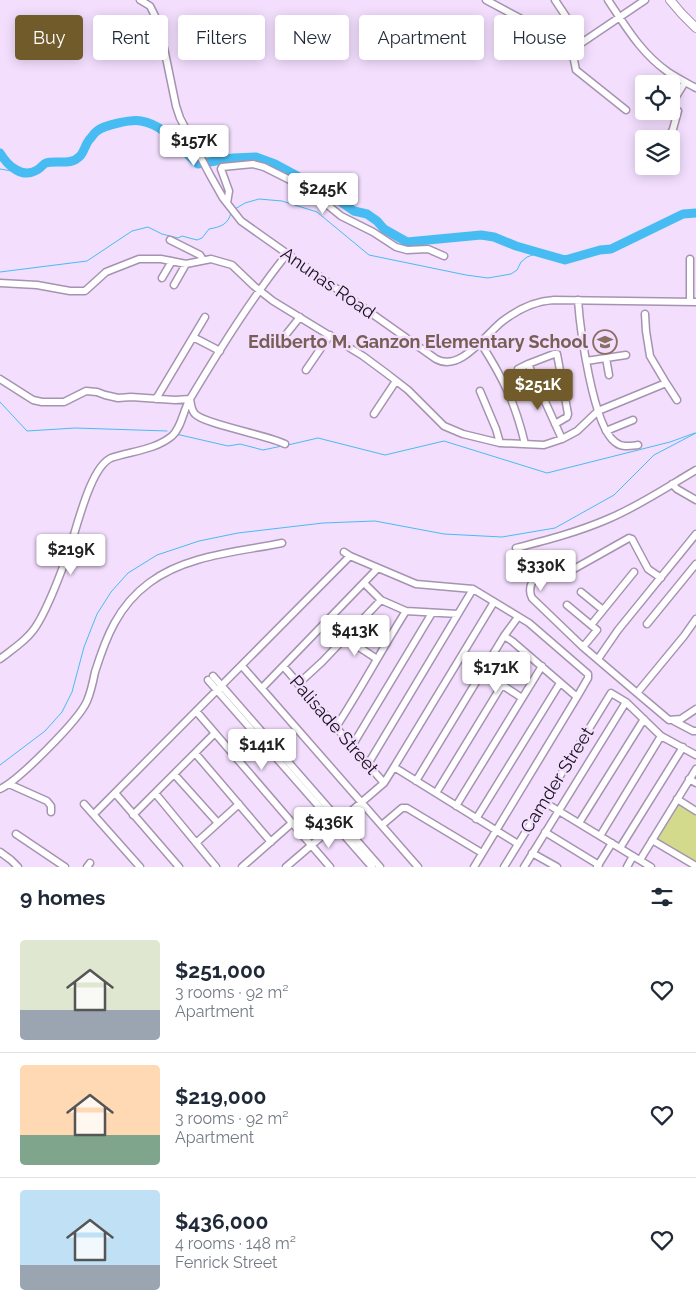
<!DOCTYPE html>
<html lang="en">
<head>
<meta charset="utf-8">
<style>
	:root { --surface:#fff; --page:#f6f6f7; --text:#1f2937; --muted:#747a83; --line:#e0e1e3; --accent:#715b2a }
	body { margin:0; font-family:Raleway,sans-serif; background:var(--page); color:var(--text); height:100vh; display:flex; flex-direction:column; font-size:19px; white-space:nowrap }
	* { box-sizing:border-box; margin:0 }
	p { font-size:16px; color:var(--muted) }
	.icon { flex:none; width:28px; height:28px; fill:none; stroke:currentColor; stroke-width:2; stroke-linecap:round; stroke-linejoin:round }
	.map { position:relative; height:867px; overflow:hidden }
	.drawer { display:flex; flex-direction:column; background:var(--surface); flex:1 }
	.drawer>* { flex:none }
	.banner { position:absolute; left:15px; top:15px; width:666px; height:45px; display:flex; gap:10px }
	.fabs { position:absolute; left:635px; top:75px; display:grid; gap:10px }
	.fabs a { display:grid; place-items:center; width:45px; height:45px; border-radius:5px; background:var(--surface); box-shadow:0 2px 12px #0003; font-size:25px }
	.price { position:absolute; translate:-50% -42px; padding:0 11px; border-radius:5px; background:#fff; color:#222; font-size:16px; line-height:32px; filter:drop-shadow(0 1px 2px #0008) }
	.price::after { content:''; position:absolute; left:50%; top:30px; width:15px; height:11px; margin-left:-8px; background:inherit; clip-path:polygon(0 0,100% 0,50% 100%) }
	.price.current { background:var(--accent); color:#fff }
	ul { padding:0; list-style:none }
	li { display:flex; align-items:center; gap:15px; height:125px; padding:0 20px }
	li+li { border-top:1px solid var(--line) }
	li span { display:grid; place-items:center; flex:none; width:140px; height:100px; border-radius:5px; color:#555 }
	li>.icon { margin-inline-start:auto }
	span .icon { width:60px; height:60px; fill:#fffc; stroke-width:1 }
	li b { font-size:21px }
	h2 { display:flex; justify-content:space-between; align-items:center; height:60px; padding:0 20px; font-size:21px }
	.tag { padding:0 18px; border-radius:5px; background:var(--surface); box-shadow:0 2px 12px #0003; font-size:18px; line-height:45px }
	.tag.current { background:var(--accent); color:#fff }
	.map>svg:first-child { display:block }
	.green { fill:#d4da8b }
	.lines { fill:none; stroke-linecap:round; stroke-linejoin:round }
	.stream { stroke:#47bcf2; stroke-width:1 }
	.river { stroke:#47bcf2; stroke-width:9 }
	.minor-casing { stroke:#a693b0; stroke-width:9 }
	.major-casing { stroke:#a693b0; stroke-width:10 }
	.minor { stroke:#fff; stroke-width:6 }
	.major { stroke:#fff; stroke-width:8 }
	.labels { text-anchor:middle; stroke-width:5; stroke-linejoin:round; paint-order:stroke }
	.street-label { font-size:18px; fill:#160f19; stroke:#f3defe }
	.education-label { font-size:18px; font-weight:bold; fill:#785e54; stroke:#f3defe; text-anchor:end }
</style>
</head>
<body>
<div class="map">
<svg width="696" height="867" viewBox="0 0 696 867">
	<rect width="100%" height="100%" fill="#f3defe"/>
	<path class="green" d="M 678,802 L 696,813 L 696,863 L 654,838 Z"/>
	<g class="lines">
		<path class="stream" d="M 0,169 L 18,172
			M 235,209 L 245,203 L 259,199 L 282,201 L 317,212 L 369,255 L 466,275 L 488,278 L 511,274 L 517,270 L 521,262 L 527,257 L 538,253
			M 0,272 L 87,261 L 132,231 L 148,227 L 162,234 L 178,238 L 182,236 L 197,240 L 202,238 L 209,229 C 220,227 228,225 231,213
			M 0,402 L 27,431 L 75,428 L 167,431
			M 176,434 L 228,446 L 240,444 L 263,450 L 282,446
			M 288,445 L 318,438 L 385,455 L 444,441 L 547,473 L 670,442 L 695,433
			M 0,765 L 45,731 L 62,712 L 72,692 L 84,647 L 97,614 L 111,592 L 128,573 L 157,555 L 199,541 L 238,533 L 323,523 L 375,521 L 444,534 L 502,537 L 555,528 L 614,495 L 654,455 L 696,433"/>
		<path class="river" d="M 0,153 C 8,166 22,179 37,170 C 41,168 43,164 46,163 C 57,160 71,166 80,156 C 84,152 85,145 89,140 C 92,137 94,133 97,131 C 104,125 132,119 141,121 C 166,125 180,149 198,164 L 233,158 L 256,157 L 275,164 L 325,191 L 354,211 L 367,214 L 377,221 L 384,229 L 407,242 L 481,235 L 494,237 L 516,246 L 565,260 L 600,250 L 611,249 L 683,214 L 696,213"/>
		<g class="minor-casing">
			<path id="minor" d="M 140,0 L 150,6 L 155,16 L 164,48 L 176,106 L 180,118 L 210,175 L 223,198 L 241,221 L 436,359 C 461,373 486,333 504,320 C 520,308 535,301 554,300 L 696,302
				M 486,0 L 527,22 L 536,25 L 572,46 L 577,46 L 645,0
				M 555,0 L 583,42
				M 608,0 C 626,27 641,53 668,72 C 677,78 687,83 696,88
				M 569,46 L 574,60 L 576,70 L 626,110
				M 643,89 L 644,89
				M 671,105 L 685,82
				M 668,139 L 673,129 L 678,111 L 671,107
				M 227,203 L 229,191 L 221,169 L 222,167 L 253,164 L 264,167 L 308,189 L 341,216 L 373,232 L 396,247 L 407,250 L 428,249 L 444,256
				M 170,240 L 200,255 L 203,260
				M 690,259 L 690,302
				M 162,278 L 172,261
				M 0,283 L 37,285 L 70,291 L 85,291 L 106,272 L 139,259 L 161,259 L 186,264 L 211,259 L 232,265 L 254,286 L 273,301 L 363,356 L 386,373 L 408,390 L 444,426 L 463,434 L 500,443 L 544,445 L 562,439 L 577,431 L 598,411 L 666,383 L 677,400
				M 174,285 L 186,264
				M 578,300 C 580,329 593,426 615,442 C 622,448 630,446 638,445
				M 645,314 L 646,331 L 650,356 L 666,383
				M 193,337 L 220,351
				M 280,342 L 300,317
				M 480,342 C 503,378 515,402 525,444
				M 606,358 L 609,375
				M 586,361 L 626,355
				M 528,364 L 554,354 L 557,354 L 568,414 L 567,417 L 555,424
				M 518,369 L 528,364 L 562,439
				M 306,370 L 330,335
				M 0,379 L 33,400 L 42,402 L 64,402 L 86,391 L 97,392 L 105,395 L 118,398 L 131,397 L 175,400 L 190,399
				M 480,391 L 496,429 L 500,443
				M 156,399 L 205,317
				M 190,399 C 191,404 191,410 195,414 C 204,424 267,435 285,444
				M 374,414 L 396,381
				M 606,431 L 633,420
				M 672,484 L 677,489 L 696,500
				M 516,548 C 547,540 578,532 608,519 C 639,506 667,487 696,470
				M 344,552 L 350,556 L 416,584 L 473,589 L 529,623 L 588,674 L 588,678 L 577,697 L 474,867
				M 634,572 L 591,625 L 597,630 L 583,647 L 637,693 L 684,636 L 696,619
				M 364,583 L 381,600 L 406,611 L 458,614
				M 581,592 L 603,610
				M 567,605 L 591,625
				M 647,624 L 696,564
				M 504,636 L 512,641 L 577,697
				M 345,638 L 377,659
				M 583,647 L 532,598 C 527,588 532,580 539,573 L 557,576 L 565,574 L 629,538 L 632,539 L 648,569 L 661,578
				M 0,659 C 14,648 29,639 38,623 C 50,603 59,578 67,556 C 76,533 89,468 111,458 C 132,451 155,450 172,436 C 182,427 183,410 190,399 C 220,349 251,299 287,254
				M 598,659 L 618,630 L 696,534
				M 242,666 L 418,867
				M 284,667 L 384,783
				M 482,672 L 522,698
				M 213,676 L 380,867
				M 208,680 L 372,867
				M 298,684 L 322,662 L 381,600
				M 262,688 L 378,568
				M 637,693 L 669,720 L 681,719 L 696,709
				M 196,711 L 330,867
				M 674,721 L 693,731 L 696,731
				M 336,727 C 361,689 382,649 406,611
				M 352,746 L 432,613
				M 195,753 L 271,842
				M 368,764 L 473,589
				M 394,767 L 518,844
				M 174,774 L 218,823
				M 689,779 L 696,783
				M 416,781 L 504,636 L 518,617
				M 9,784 L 47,801 L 51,806 L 51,812
				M 0,789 C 18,781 79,720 87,701 C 91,692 93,682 95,672 C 106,637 118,606 149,583 C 186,555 238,552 282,543
				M 115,793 L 179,867
				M 155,793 L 216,867
				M 436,793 L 502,685
				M 677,799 L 696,811
				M 544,802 L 651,867
				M 84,804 L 140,867
				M 456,806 L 542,666
				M 94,814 L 350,556
				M 133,815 L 215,733
				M 476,819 L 560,683
				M 579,823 L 644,719
				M 382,825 L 402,808 L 407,808 L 482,853
				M 545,832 L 599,865
				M 16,834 L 65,867
				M 600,836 L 661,736
				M 652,840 L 696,866
				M 196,843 L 239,804
				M 620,848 L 683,747
				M 0,852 L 11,860 L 18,867
				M 532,853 L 557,867
				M 640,860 L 696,769
				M 87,867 L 90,863
				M 242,867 L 292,823
				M 286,867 L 384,783 L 394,767 L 494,602
				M 504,867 L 611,693 L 626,702 L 661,736 L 696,755
				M 524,867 L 626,702
				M 597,867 L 612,843
				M 627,867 L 633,856"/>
		</g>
		<g class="major-casing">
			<path id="major" d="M 670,0 L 682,14 L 696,28"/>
		</g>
		<use href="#minor" class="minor"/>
		<use href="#major" class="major"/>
	</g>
	<defs>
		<g id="school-ring" transform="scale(1.25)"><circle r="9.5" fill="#f3defe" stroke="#8d6e63" stroke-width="1.5"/><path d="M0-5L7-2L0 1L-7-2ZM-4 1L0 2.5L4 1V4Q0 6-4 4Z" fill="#8d6e63"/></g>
	</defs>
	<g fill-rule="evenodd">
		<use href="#school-ring" x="605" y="342"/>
	</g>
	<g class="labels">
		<g class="street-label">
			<text transform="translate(328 283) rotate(35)" y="6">Anunas Road</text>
			<text transform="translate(334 725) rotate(49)" y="6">Palisade Street</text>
			<text transform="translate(557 780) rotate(-58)" y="6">Camder Street</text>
		</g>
		<g class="education-label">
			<text x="588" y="348">Edilberto M. Ganzon Elementary School</text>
		</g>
	</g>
</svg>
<div class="fabs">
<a><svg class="icon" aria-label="locate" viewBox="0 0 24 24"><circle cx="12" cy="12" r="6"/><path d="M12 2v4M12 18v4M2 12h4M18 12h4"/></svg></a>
<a><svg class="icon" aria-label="layers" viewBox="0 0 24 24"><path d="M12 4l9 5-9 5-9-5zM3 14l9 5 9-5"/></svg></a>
</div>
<b class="price" style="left:194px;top:167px">$157K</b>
<b class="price" style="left:323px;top:215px">$245K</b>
<b class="price current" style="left:538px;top:411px">$251K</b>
<b class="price" style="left:71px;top:576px">$219K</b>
<b class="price" style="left:541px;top:592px">$330K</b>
<b class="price" style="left:355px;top:657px">$413K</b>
<b class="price" style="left:496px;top:694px">$171K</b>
<b class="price" style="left:262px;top:771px">$141K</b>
<b class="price" style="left:329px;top:849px">$436K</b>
<div class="banner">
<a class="tag current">Buy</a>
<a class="tag">Rent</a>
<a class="tag">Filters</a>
<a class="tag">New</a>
<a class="tag">Apartment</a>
<a class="tag">House</a>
</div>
</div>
<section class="drawer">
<h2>9 homes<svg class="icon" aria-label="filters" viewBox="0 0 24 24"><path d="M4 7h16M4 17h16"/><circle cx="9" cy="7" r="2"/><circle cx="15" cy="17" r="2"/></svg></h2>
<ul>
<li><span style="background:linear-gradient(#dfe7d0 70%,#9aa5b1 0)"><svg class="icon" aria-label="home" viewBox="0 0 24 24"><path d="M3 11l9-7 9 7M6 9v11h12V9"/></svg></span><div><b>$251,000</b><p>3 rooms · 92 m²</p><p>Apartment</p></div><svg class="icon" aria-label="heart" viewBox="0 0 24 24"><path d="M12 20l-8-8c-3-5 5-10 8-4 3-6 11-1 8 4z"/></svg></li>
<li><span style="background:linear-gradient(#ffd9b3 70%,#7fa58c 0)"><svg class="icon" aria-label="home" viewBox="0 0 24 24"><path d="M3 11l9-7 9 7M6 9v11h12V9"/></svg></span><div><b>$219,000</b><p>3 rooms · 92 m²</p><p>Apartment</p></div><svg class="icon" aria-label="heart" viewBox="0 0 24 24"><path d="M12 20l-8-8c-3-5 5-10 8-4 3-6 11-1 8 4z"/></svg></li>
<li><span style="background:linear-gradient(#bfe0f5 75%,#9aa5b1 0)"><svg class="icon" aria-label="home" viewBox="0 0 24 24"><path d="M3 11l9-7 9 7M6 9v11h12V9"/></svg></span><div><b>$436,000</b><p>4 rooms · 148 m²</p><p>Fenrick Street</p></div><svg class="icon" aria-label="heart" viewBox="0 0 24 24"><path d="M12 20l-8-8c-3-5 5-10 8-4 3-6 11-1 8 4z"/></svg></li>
</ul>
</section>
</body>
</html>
